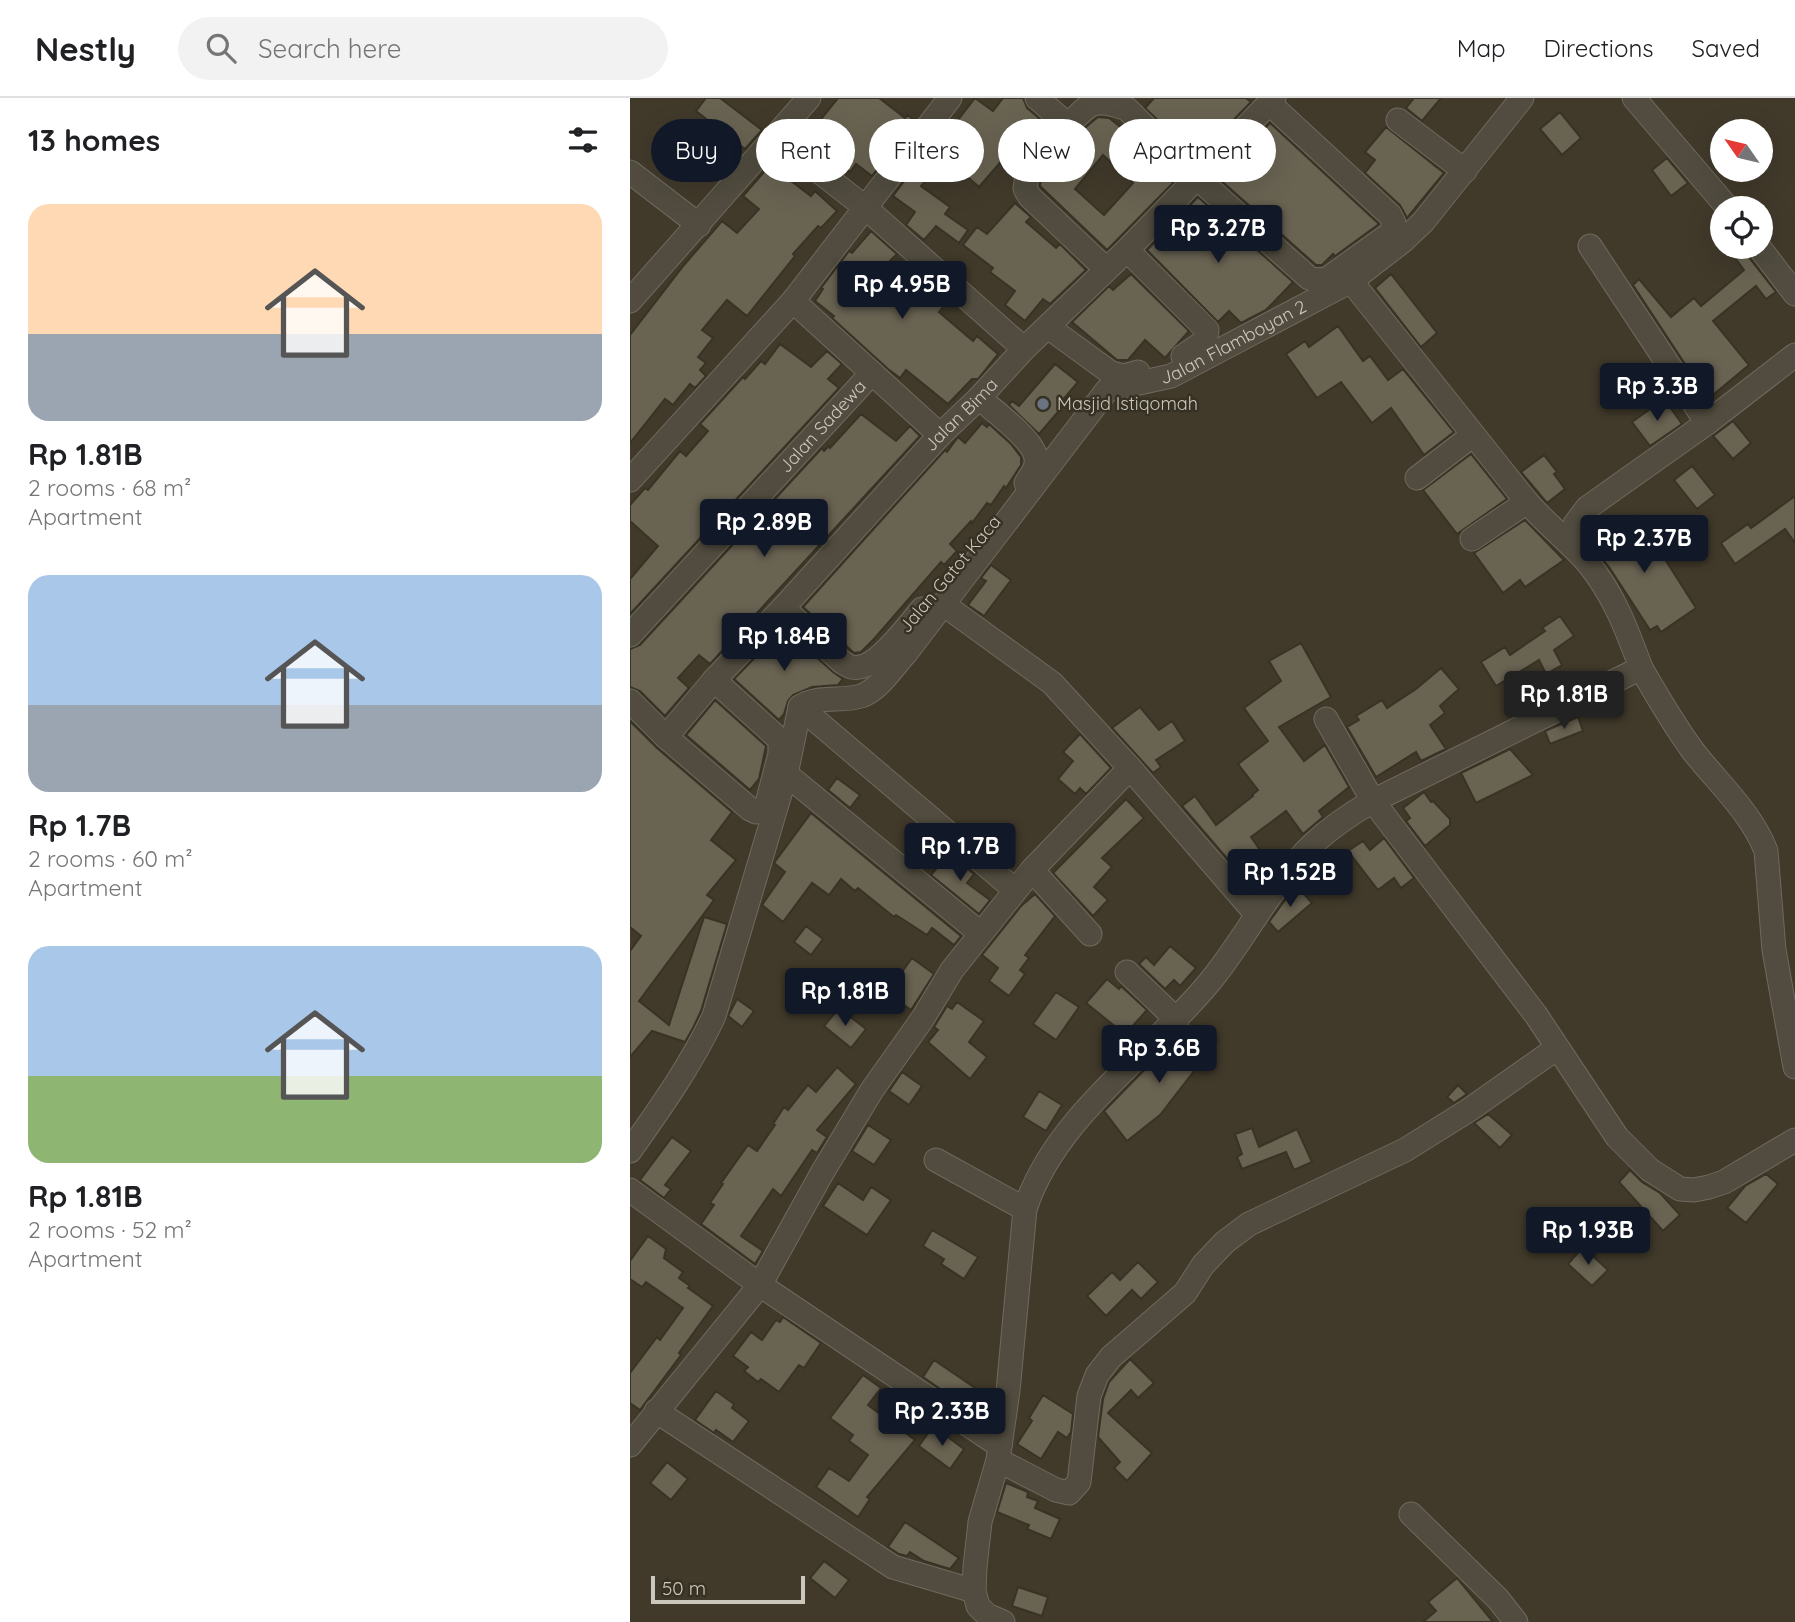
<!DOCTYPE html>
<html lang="en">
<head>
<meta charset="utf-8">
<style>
	:root { --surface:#fff; --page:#f2f2f2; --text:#202124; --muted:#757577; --line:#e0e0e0; --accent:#111827 }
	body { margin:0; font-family:Quicksand,sans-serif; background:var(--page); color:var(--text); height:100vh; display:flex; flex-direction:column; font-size:26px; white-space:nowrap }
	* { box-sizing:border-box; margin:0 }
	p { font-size:23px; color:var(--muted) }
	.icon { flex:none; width:38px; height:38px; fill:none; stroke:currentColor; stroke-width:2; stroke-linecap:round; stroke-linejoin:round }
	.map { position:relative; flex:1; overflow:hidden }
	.panel { display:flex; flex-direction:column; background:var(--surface); width:630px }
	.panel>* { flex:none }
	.hud { position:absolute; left:21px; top:21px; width:665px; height:63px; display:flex; gap:14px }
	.needle { width:46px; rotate:304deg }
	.fabs { position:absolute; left:1080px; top:21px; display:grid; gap:14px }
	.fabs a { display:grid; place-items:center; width:63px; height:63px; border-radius:50%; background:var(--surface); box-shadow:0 7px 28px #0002; font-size:35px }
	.scale { position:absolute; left:21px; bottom:18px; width:154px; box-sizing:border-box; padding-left:7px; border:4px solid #cbc7bc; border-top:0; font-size:19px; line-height:24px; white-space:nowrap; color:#cbc7bc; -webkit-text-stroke:5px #363123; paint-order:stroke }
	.price { position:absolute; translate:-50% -60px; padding:0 16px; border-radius:7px; background:var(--accent); color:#fff; font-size:23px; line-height:46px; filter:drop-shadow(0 2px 4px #0008) }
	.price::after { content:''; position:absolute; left:50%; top:42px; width:21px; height:16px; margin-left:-10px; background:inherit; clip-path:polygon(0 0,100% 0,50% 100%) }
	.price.selected { background:#222; color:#fff }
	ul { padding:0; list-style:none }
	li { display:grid; align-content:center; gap:14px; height:371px; padding:0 28px }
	li span { display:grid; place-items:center; height:217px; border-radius:21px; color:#555 }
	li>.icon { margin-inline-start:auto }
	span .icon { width:126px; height:126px; fill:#fffc; stroke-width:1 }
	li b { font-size:30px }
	h2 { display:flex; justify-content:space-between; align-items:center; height:84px; padding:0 28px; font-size:30px }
	.chip { padding:0 24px; border-radius:32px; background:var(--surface); box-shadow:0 7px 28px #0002; font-size:24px; line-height:63px }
	.chip.selected { background:var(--accent); color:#fff }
	header { display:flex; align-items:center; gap:42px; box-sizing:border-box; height:98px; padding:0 35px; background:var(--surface); border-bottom:2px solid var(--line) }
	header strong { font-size:33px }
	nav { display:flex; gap:38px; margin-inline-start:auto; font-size:24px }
	.search { width:490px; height:63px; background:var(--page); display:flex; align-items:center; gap:18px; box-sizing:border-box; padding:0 24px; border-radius:38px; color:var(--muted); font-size:26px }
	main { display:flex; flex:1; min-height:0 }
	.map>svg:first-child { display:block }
	.building { fill:#696352; stroke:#383325; stroke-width:2; fill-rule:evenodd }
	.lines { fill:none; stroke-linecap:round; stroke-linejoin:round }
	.minor-casing { stroke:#6e6a5d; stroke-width:25 }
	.minor { stroke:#514c3f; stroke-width:23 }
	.worship-dot { fill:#6b7280; stroke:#363123; stroke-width:2.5 }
	.labels { text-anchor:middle; stroke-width:5; stroke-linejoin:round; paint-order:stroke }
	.street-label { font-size:18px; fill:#cbc7bc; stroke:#363123 }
	.poi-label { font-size:18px; fill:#cbc7bc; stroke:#363123; text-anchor:start }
</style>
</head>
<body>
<header>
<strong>Nestly</strong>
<div class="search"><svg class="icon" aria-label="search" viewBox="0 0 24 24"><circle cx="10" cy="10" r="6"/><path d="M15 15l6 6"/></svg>Search here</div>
<nav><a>Map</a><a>Directions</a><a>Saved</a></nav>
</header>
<main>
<section class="panel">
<h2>13 homes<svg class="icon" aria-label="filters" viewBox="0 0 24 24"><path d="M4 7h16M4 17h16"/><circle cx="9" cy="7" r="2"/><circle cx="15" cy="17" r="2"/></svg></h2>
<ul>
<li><span style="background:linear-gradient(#ffd9b3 60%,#9aa5b1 0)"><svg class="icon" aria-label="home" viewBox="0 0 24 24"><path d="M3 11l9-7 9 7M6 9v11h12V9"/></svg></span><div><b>Rp 1.81B</b><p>2 rooms · 68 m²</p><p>Apartment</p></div></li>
<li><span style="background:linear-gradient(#a9c7e8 60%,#9aa5b1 0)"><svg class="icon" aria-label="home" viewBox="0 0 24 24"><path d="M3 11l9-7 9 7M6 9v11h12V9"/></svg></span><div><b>Rp 1.7B</b><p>2 rooms · 60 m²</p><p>Apartment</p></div></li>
<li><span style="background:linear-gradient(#a9c7e8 60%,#8fb573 0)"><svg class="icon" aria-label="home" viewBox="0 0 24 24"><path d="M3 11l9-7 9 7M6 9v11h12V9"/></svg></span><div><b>Rp 1.81B</b><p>2 rooms · 52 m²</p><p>Apartment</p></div></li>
</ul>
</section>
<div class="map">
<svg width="1165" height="1524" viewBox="0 0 1165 1524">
	<rect width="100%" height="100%" fill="#413a2b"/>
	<path class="building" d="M 76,0 L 90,0 L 132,32 L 115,51 L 66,13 Z
		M 208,0 L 249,0 L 275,20 L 278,17 L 285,23 L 242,78 L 226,66 L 220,74 L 206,64 L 213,55 L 183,31 Z
		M 345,0 L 363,13 L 373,0 L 393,0 L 397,10 L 410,21 L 390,47 L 387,45 L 349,89 L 316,60 L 291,88 L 320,109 L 315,116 L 338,132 L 329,145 L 306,128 L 294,142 L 276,127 L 285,114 L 263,98 L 306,41 L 308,42 L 321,25 L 324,27 Z
		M 524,0 L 616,0 L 621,4 L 587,39 L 574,26 L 554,47 L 515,10 Z
		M 784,0 L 811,0 L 792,23 L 776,10 Z
		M 930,14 L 951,40 L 932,57 L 910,31 Z
		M 468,19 L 479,20 L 501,37 L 491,50 L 514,71 L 520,64 L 543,85 L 477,152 L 410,88 L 411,81 L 428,60 L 431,62 L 457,28 ZM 473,57 L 503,85 L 474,117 L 445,91 Z
		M 640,25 L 749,126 L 705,158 L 703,156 L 692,167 L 686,167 L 587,79 Z
		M 756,29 L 814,75 L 777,120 L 770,107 L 735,75 L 745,62 L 735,54 Z
		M 1037,60 L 1058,85 L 1041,98 L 1022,72 Z
		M 140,67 L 181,98 L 185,93 L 207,113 L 191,130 L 188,128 L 163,156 L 165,158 L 117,218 L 97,202 L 72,232 L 83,240 L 68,259 L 76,265 L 70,272 L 76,278 L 65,290 L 60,286 L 43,307 L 35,301 L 0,345 L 0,237 L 54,167 L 92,123 L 107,135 L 129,111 L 113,98 Z
		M 568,99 L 663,184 L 636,212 L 611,225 L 599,213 L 588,224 L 517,152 Z
		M 385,105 L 401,119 L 396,124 L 426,150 L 430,146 L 456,172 L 420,206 L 413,201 L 395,223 L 375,207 L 385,193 L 360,174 L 363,170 L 333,147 L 347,129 L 357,136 Z
		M 241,133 L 267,156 L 259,164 L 284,185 L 290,177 L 307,193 L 306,195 L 317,204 L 309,214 L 343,243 L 347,238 L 368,256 L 348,281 L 342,281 L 318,306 L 276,272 L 270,280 L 258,271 L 202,220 L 204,218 L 185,203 L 193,191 L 191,190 L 219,153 L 222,155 Z
		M 1115,149 L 1118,158 L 1146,194 L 1136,201 L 1126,188 L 1083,223 L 1119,267 L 1078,301 L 1003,187 L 1009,181 L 1041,219 L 1064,200 L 1071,208 L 1114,172 L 1103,157 Z
		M 501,176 L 559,233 L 535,260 L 515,242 L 498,262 L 487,262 L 442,224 L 479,188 L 483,192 Z
		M 761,176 L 807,235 L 791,249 L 745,190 Z
		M 708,228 L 733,263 L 740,258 L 758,282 L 773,271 L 824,334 L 794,357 L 761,310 L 742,325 L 711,284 L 687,300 L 656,256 L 675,243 L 679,249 Z
		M 150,246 L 181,269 L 197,253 L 212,266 L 198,281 L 209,290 L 0,516 L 0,481 L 28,448 L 0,423 L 0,407 L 15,390 L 18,392 L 50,353 L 56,358 L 78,333 L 70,326 L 113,279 L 115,281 L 131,263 L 135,266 Z
		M 425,266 L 448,284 L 431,304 L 434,307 L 409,336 L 379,307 L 382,303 L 389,308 Z
		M 1034,301 L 1052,326 L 1020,348 L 1002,324 Z
		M 231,316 L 266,343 L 280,328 L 290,338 L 80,566 L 69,557 L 48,580 L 59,590 L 35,618 L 10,593 L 0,589 L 0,551 L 10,547 L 192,350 L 194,353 L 199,348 L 200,350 Z
		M 1103,323 L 1121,345 L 1103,361 L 1083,338 Z
		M 352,325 L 357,329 L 359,326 L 381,346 L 391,359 L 391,367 L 376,390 L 374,388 L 361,407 L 357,405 L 342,425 L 341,423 L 320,446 L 327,453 L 314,467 L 311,464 L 244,541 L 231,554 L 224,555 L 173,509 L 315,352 L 317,354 L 328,339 L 335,345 Z
		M 841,356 L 877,401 L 827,436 L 793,392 Z
		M 914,357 L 927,374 L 924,376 L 935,391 L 917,405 L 891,374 Z
		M 1062,368 L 1085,397 L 1067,411 L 1044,382 Z
		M 1165,398 L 1165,445 L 1155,431 L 1105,466 L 1091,445 L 1118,426 L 1121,430 Z
		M 1003,417 L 1024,444 L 1066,510 L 1031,534 L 1027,528 L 1020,532 L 979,469 L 961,448 Z
		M 895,422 L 934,462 L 895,489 L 890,482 L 873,495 L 844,455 Z
		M 361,467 L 381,482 L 354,518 L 338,507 L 356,483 L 351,480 Z
		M 930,518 L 944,538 L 924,552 L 932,567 L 916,576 L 909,562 L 866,588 L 851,564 L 875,549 L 880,557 L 915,533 L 912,530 Z
		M 154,530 L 203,574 L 213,581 L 208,587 L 182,589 L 163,597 L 158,603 L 154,616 L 149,622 L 104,581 Z
		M 671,545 L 701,599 L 649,629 L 674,663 L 695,647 L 719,689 L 689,713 L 693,719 L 673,736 L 656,713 L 621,739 L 630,752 L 606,771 L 552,708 L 565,698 L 586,727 L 623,698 L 622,697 L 628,692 L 608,666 L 638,643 L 614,610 L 651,583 L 639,563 Z
		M 811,570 L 829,591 L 810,608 L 815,615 L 800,627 L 816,651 L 791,663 L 786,654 L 746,679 L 717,629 L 729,622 L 726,618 L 752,602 L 757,610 L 786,591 Z
		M 85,602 L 136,648 L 129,681 L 120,692 L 56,637 Z
		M 510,609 L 529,632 L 542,623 L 555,643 L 526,662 L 531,669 L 523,675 L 482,630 Z
		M 948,619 L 953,633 L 920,646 L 915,633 Z
		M 0,623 L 27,650 L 102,714 L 81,742 L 106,762 L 77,797 L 84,802 L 9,903 L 39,927 L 74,819 L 97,826 L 71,913 L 63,930 L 55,944 L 22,933 L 0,959 L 0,853 L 11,838 L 0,829 Z
		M 450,636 L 481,670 L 456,696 L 450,690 L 445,696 L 428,681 L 443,663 L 433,654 Z
		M 880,651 L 903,677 L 846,705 L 831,675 Z
		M 207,680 L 230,697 L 220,710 L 198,692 Z
		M 794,694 L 801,704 L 803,703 L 820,721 L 820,727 L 795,748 L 776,723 L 780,720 L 773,710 Z
		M 496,701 L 514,720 L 472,760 L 482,769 L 464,789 L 478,802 L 463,818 L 423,775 Z
		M 181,715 L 331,838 L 324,847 L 302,830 L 297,837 L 266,817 L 264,819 L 228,790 L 225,793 L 211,781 L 199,797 L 182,785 L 153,824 L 132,807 L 155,774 L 144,765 Z
		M 754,740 L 784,780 L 771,790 L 764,780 L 748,792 L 718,753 L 733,743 L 740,752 Z
		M 319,755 L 344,776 L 337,785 L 360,802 L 349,816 L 301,777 Z
		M 666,787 L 682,805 L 648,834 L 639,824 Z
		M 405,796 L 425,818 L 395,857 L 399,860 L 390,872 L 395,876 L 379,898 L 359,883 L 368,870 L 352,857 L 391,808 Z
		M 176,828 L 193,841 L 181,857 L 164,844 Z
		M 540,848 L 566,870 L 550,888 L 544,882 L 535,891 L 509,866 L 516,859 L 524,867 Z
		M 282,860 L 304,876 L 281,912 L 257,895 Z
		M 477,881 L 489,891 L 491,888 L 517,912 L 500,931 L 497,928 L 492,934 L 456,905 Z
		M 426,894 L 449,909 L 426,942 L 403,926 Z
		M 107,901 L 124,913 L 112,929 L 98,918 Z
		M 327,904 L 354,923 L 339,944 L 357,959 L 340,981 L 298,944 L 308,932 L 304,929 L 317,908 L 322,911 Z
		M 209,910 L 236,931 L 221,950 L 194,928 Z
		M 569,927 L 588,942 L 530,1017 L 497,1043 L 474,1013 L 524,962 L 530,966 L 547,943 L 554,948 Z
		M 207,969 L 226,986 L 187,1032 L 197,1039 L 187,1055 L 182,1052 L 151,1098 L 143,1091 L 111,1138 L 133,1153 L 125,1166 L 71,1126 L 84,1107 L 80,1105 L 93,1086 L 91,1085 L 118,1047 L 127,1053 L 145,1027 L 143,1026 L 154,1009 L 158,1012 L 178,987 L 186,994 Z
		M 272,974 L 292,988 L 279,1007 L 259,993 Z
		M 828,987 L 837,996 L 824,1005 L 817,999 Z
		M 409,993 L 432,1007 L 416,1033 L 393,1019 Z
		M 858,1016 L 882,1037 L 870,1050 L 844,1025 Z
		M 238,1027 L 261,1042 L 244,1067 L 222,1053 Z
		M 622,1030 L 629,1049 L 667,1031 L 682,1064 L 664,1072 L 656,1054 L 612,1071 L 607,1059 L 612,1056 L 605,1036 Z
		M 42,1039 L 61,1053 L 35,1087 L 41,1091 L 34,1100 L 10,1082 Z
		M 1000,1072 L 1012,1084 L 1030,1095 L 1050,1117 L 1033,1133 L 989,1084 Z
		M 1136,1076 L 1148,1086 L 1116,1125 L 1097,1110 L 1115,1088 Z
		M 208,1085 L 233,1102 L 241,1089 L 261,1102 L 237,1137 L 193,1108 Z
		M 302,1132 L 348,1159 L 334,1181 L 311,1166 L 314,1161 L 293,1148 Z
		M 18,1138 L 36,1151 L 34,1160 L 53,1174 L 49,1180 L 60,1188 L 58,1190 L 83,1208 L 49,1255 L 51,1257 L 10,1312 L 0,1305 L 0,1275 L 27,1239 L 30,1242 L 53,1210 L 16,1184 L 12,1189 L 0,1181 L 0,1163 Z
		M 953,1149 L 978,1172 L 962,1188 L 938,1166 Z
		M 508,1164 L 528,1184 L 511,1201 L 502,1192 L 476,1218 L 457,1198 L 482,1174 L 490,1182 Z
		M 153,1219 L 191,1245 L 174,1270 L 169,1267 L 149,1294 L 131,1281 L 128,1284 L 114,1273 L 118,1269 L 103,1258 L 121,1234 L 132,1242 L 146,1222 L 150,1224 Z
		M 500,1261 L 524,1285 L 508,1300 L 501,1292 L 478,1315 L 522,1355 L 497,1383 L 484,1370 L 490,1364 L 468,1339 L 473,1301 L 479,1284 Z
		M 304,1262 L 351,1294 L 339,1311 L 293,1279 Z
		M 233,1277 L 251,1290 L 238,1307 L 285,1342 L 237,1399 L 240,1401 L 228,1419 L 186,1389 L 199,1370 L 219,1383 L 238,1357 L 219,1343 L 223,1337 L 200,1320 Z
		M 86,1293 L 104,1306 L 102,1310 L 119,1323 L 103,1344 L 86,1332 L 84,1335 L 65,1322 Z
		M 413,1297 L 443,1316 L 441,1334 L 437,1340 L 428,1334 L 411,1361 L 387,1346 L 402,1323 L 399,1320 Z
		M 303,1328 L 334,1351 L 320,1371 L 289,1348 Z
		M 37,1364 L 58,1381 L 41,1402 L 20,1385 Z
		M 376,1385 L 398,1394 L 397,1399 L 408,1403 L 405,1410 L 430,1421 L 421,1441 L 397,1431 L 399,1427 L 367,1414 Z
		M 275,1424 L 329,1460 L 320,1471 L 294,1463 L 280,1454 L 277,1458 L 269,1456 L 258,1449 Z
		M 194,1463 L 219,1482 L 205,1500 L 180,1480 Z
		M 827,1480 L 828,1481 L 863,1524 L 793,1524 L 806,1513 L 798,1504 Z
		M 388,1489 L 418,1499 L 412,1518 L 382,1508 Z"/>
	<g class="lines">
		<g class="minor-casing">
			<g id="minor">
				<path d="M 407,0 L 439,28"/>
				<path d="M 1004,0 L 1098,110"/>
				<path d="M 768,22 L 835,73"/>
				<path d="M 145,39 L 236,110 L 394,251"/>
				<path d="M 0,74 L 69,127"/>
				<path d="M 960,148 L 1077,325"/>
				<path d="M 1129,149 L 1165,196"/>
				<path d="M 497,152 L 577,232 L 575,243 L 553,258"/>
				<path d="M 476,171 L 400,99 L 395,91 C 396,85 396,79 399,74 C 408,61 446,16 459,8 C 470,1 486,7 497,11 L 566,79 L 679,180 L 686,182 L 697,181 L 761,135 L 764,125 L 760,117 L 639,5"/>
				<path d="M 0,203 L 179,0"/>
				<path d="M 163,203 L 310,337"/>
				<path d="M 418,229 L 481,275 L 493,278 L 508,274"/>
				<path d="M 349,300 C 363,312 404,342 406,360 C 408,370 401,377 396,385"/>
				<path d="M 787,380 L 843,337"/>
				<path d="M 0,382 L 163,203 L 320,0"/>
				<path d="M 842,441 L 897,404"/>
				<path d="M 942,448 L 945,426 L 957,410 L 1077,325 L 1165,257"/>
				<path d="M 313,506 L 422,585 L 500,670 L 627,817"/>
				<path d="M 153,510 L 212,564 C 216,566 219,569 222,569 C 245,575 278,527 292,511"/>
				<path id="s1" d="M 0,537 L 242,275"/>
				<path d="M 1011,570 C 1027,598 1044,627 1063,653 C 1088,685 1121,714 1136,753 L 1144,852 L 1165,969"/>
				<path id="s2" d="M 0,603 L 36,639 L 84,582 L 153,510 L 310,337 L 349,300 L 394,251 L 497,152 L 644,0"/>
				<path id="s3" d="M 170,609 C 186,597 213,604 231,598 C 249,592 263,569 276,555 L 477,292 L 541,278 L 721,183 L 773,143 L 793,124 L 892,0"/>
				<path d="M 170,609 L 385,792"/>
				<path d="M 696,621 L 743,703 L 906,917 L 987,1039 L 1020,1072 L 1050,1091 L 1064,1092 L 1079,1089 L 1094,1084 L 1165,1042"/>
				<path d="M 36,639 L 120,711 L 126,714 L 136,709 L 150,656 L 150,642 L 84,582"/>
				<path d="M 156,676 L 350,835"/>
				<path d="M 402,772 L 460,836"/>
				<path d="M 497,874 L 547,922"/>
				<path d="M 0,1053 C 31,1009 61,967 84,918 L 156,676 L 170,609"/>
				<path d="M 306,1062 L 395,1111"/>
				<path d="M 0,1092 L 130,1187 L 370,1348"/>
				<path d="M 26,1313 L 263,1469 L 344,1493"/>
				<path d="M 0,1347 L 130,1187 L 192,1075 L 242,992 L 293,920 L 322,872 L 402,772 L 500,670"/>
				<path d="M 368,1362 L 426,1392 L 439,1395 L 449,1384 L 459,1298 L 467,1277 L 481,1259 L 555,1195 L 573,1167 L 595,1144 L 619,1126 L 775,1052 L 839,1012 L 927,950"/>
				<path d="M 781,1416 L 868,1501 L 886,1524"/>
				<path d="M 373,1524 L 357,1517 L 348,1508 L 344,1493 L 345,1469 L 350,1424 L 368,1362 L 378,1293 L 395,1111 C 425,1019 518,958 578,886 C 615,842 641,786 683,746 C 701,729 722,715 743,703 L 1011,570 C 997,532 984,497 958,465 C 939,443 916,426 897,404 L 721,183"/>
			</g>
		</g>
		<use href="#minor" class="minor"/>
	</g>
	<circle class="worship-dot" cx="413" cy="306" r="7"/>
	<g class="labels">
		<g class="street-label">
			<text dy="6" stroke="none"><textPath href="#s3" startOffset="593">Jalan Flamboyan 2</textPath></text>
			<text dy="6" stroke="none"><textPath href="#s2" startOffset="488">Jalan Bima</textPath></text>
			<text dy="6" stroke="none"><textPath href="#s1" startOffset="284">Jalan Sadewa</textPath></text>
			<text transform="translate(320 476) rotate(-50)" y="6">Jalan Gatot Kaca</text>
		</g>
		<g class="poi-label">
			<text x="427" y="312">Masjid Istiqomah</text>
		</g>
	</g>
</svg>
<div class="fabs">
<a><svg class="needle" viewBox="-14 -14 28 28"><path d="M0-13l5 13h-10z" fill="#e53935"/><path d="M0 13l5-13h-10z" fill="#757577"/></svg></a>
<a><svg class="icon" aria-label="locate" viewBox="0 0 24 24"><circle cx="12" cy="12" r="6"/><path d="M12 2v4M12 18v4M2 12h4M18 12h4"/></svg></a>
</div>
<div class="scale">50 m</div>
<b class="price" style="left:588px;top:167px">Rp 3.27B</b>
<b class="price" style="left:272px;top:223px">Rp 4.95B</b>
<b class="price" style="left:1027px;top:325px">Rp 3.3B</b>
<b class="price" style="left:134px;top:461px">Rp 2.89B</b>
<b class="price" style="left:1014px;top:477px">Rp 2.37B</b>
<b class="price" style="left:154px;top:575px">Rp 1.84B</b>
<b class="price selected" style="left:934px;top:633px">Rp 1.81B</b>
<b class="price" style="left:330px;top:785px">Rp 1.7B</b>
<b class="price" style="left:660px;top:811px">Rp 1.52B</b>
<b class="price" style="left:215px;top:930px">Rp 1.81B</b>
<b class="price" style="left:529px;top:987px">Rp 3.6B</b>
<b class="price" style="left:958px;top:1169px">Rp 1.93B</b>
<b class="price" style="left:312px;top:1350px">Rp 2.33B</b>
<div class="hud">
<a class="chip selected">Buy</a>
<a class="chip">Rent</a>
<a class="chip">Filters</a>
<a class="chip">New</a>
<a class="chip">Apartment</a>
</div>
</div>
</main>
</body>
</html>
